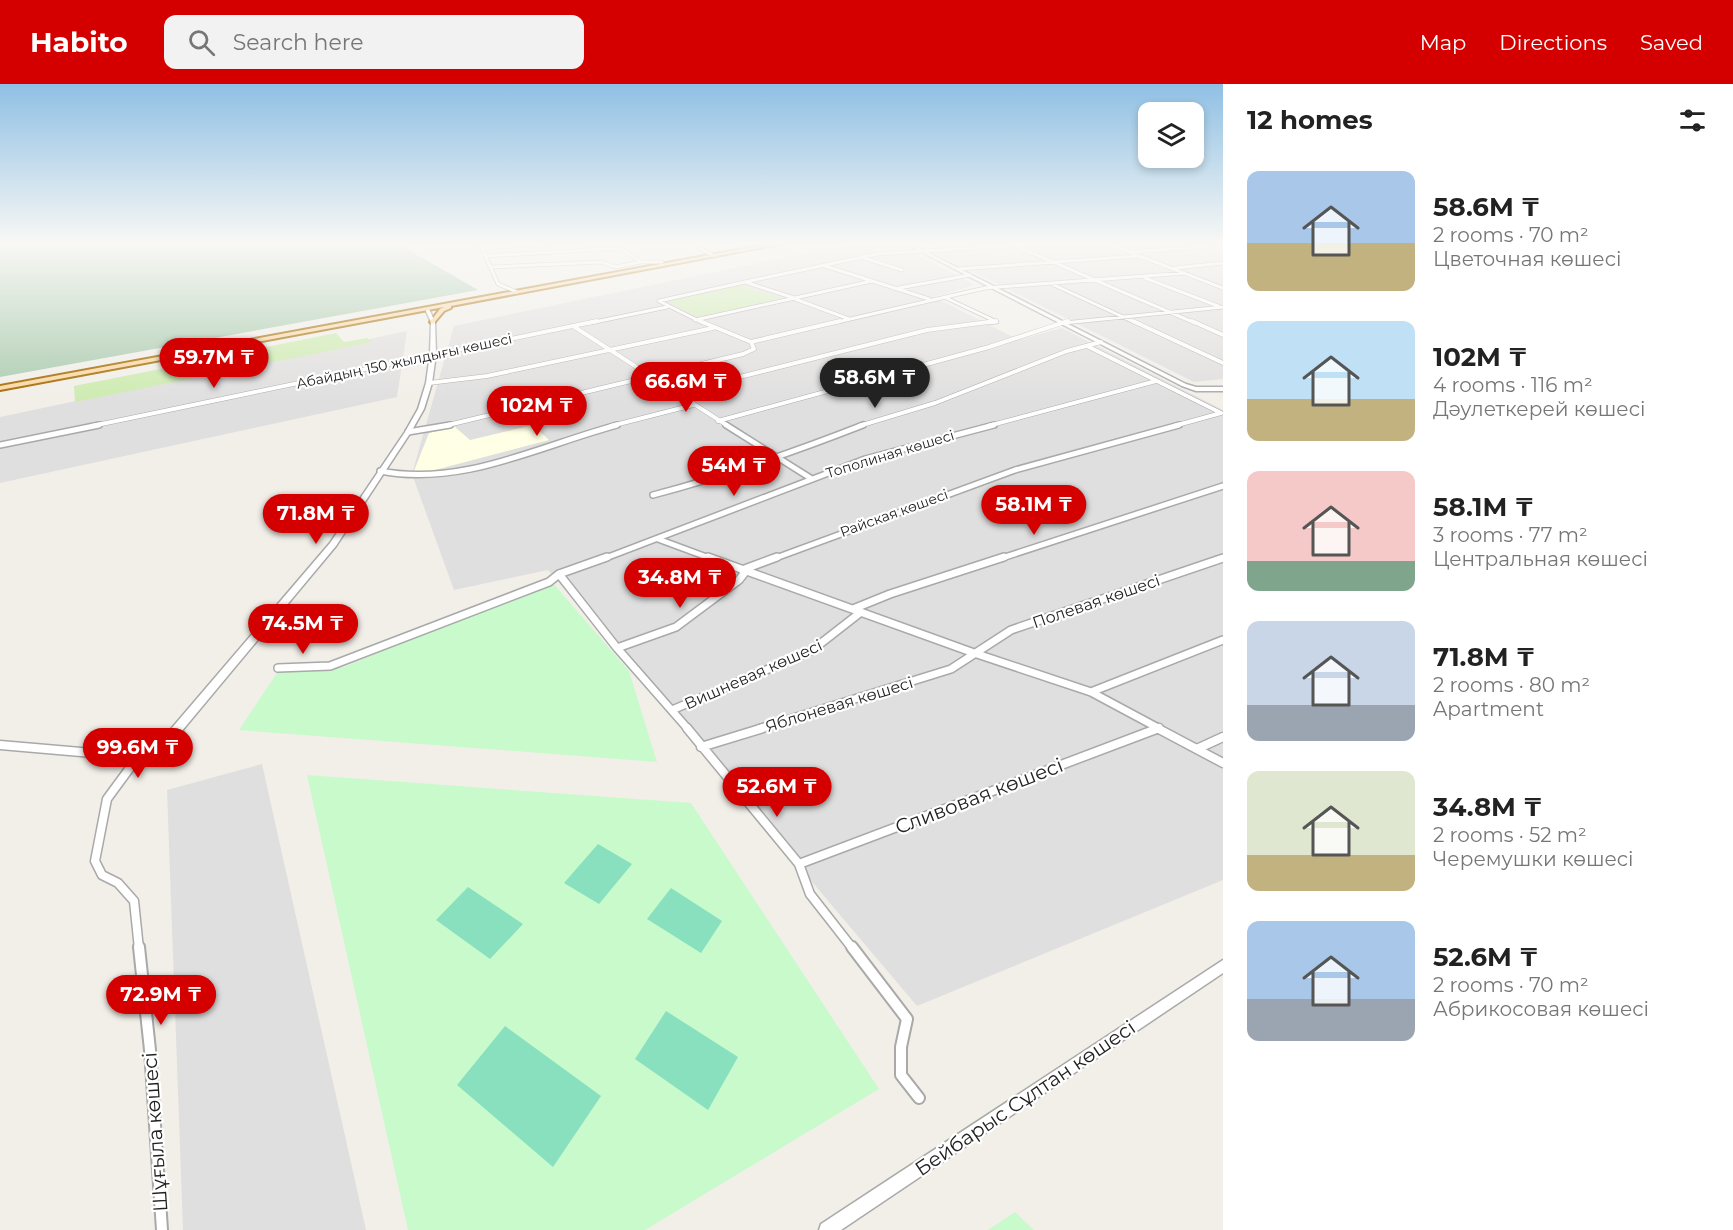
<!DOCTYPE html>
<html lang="en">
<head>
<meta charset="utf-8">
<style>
	:root { --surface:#fff; --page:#f2f2f2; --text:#222; --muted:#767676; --accent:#d40000 }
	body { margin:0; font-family:Montserrat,sans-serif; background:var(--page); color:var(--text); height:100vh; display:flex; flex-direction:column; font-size:22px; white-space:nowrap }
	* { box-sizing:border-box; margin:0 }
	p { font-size:20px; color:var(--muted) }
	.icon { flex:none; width:33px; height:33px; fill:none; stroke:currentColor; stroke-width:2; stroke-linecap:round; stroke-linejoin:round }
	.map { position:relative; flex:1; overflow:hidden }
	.sheet { display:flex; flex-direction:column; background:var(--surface); width:510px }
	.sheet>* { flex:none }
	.tools { position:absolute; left:1138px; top:18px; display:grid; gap:12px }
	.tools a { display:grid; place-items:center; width:66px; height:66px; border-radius:12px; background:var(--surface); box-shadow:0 3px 9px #0003; font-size:30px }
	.price { position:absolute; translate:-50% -51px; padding:0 14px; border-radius:21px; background:var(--accent); color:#fff; font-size:20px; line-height:39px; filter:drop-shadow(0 2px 3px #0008) }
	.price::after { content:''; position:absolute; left:50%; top:36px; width:18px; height:14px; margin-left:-9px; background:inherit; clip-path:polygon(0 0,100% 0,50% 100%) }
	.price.selected { background:#222; color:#fff }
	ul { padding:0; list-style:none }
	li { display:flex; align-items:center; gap:18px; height:150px; padding:0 24px }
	li span { display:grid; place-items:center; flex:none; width:168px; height:120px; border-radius:12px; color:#555 }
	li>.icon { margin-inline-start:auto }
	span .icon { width:72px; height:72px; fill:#fffc; stroke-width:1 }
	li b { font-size:26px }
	h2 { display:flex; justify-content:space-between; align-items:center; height:72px; padding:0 24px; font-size:26px }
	header { display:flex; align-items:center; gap:36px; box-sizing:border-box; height:84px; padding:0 30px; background:var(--accent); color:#fff }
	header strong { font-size:28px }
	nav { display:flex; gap:33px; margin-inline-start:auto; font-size:21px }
	.search { width:420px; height:54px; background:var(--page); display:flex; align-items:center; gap:15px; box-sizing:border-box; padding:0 21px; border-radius:12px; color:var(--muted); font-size:22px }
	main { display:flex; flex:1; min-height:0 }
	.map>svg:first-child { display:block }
	.residential { fill:#e0dfdf }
	.education { fill:#ffffe5 }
	.grass { fill:#cdebb0 }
	.cemetery { fill:#aacbaf }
	.park { fill:#c8facc }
	.pitch { fill:#88e0be }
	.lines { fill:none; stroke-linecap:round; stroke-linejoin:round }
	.minor-far5-casing { stroke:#a9a9a9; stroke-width:4.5 }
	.minor-far4-casing { stroke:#a9a9a9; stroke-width:5 }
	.minor-far3-casing { stroke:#a9a9a9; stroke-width:8 }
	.minor-far2-casing { stroke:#a9a9a9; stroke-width:10 }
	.minor-far1-casing { stroke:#a9a9a9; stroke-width:11 }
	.minor-casing { stroke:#a9a9a9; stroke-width:14 }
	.tertiary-casing { stroke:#a9a9a9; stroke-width:3 }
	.primary-casing { stroke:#a06b00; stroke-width:4 }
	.minor-far5 { stroke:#fff; stroke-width:3 }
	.minor-far4 { stroke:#fff; stroke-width:4 }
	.minor-far3 { stroke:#fff; stroke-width:5 }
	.minor-far2 { stroke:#fff; stroke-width:7 }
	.minor-far1 { stroke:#fff; stroke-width:8 }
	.minor { stroke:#fff; stroke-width:10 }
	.tertiary { fill:#fff; fill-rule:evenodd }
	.primary { fill:#fcd6a4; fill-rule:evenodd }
	.labels { text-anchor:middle; stroke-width:4.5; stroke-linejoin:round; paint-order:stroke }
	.far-street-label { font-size:14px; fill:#222; stroke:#fff }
	.street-label { font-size:16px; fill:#222; stroke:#fff }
	.near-street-label { font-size:20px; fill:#222; stroke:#fff }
</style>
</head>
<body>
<header>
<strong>Habito</strong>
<div class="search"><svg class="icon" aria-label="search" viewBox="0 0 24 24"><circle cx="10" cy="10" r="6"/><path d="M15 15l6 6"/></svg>Search here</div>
<nav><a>Map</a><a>Directions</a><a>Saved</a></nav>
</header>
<main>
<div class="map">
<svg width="1223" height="1146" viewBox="0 0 1223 1146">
	<rect width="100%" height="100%" fill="#f2efe9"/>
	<path class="residential" d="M 882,158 L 892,158 L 975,201 L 934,213 L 1019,256 L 1062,244 L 1223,326 L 1223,796 L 917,922 L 548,486 L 454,506 L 412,390 L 454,242 L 807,169 Z
		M 1060,158 L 1202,158 L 1223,165 L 1223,295 L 1194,298 L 931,167 Z
		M 407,247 L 397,313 L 0,399 L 0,333 Z
		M 262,680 L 366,1146 L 183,1146 L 167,706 Z"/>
	<path class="education" d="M 533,341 L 549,356 L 412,392 L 429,349 L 455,343 L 470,356 Z"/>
	<path class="grass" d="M 738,200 L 754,207 L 784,214 L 698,233 L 664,216 Z
		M 336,249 L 344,258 L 367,254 L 373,258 L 75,318 L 74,302 L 206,276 L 214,284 L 253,276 L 247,267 Z"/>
	<path class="cemetery" d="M 0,158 L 395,158 L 478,206 L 0,293 Z"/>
	<path class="park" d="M 552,498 L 629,587 L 657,678 L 239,646 L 279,586 L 344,583 Z
		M 307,691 L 691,719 L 879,1005 L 645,1146 L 408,1146 Z
		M 1015,1128 L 1034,1146 L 988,1146 Z"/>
	<path class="pitch" d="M 598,760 L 632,780 L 599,820 L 564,799 Z
		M 468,803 L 523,840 L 490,875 L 436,836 Z
		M 671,804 L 722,837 L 701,869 L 647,835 Z
		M 666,927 L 738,973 L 708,1026 L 635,975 Z
		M 505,942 L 601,1012 L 553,1083 L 457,1001 Z"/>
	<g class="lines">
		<g class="minor-far5-casing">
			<path id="minor-far5" d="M 479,158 L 498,200 L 517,208
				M 1103,158 L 1223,204
				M 1018,163 L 1195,239
				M 482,164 L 572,158
				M 1131,168 L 1214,162
				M 486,172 L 620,164 L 641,178 L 662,178
				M 861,173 L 902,186
				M 825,182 L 929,215
				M 492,183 L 601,178 L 615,183 L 641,178
				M 1175,184 L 1223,179
				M 958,185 L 1139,172
				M 1145,194 L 1218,222
				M 1054,201 L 1136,239
				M 899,204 L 970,191
				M 944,213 L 997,238 L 988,239
				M 794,214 L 745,198 L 877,170 L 1069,158
				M 795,215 L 849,235
				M 695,236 L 872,197
				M 590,239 L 667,223
				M 703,239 L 659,217 L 745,198
				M 833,239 L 985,204 L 1185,189
				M 1064,239 L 1223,223"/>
		</g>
		<g class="minor-far4-casing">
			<path id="minor-far4" d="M 700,237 L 751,258
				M 1133,237 L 1223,279
				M 1192,237 L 1223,251
				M 573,242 L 728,342
				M 751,258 L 840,237
				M 1087,262 L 1221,329
				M 429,299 L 487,292 L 713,244
				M 676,309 L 927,246 L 996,237
				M 718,337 L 989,263 L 1068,237
				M 92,342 L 597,237
				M 444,342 L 743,270 L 754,265 L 751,258
				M 611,342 L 693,321
				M 859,342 L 935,319 L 1067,267 L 1101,258
				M 988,342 L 1156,297
				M 1174,342 L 1221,329"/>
		</g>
		<g class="minor-far3-casing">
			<path id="minor-far3" d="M 726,341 L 812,395
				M 408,348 L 450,341
				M 0,361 L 99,341
				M 380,387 C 462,403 539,362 617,341
				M 653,411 C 725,392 794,368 863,341
				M 658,455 L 712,475
				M 603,475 L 865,375 L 994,341
				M 773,475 L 1015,386 L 1179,341
				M 999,475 L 1223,402"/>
		</g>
		<g class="minor-far2-casing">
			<path id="minor-far2" d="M 708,473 L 974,569 L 1091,608 L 1160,645
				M 742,486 L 777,473
				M 559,490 L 617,564 L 688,645
				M 853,525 L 890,510 L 1004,473
				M 617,564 L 676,543 L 739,496 L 746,487
				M 278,584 L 330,582 L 549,498 L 559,490 L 607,473
				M 1091,608 L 1223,556
				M 672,626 L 811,567 L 861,528
				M 758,645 L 951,585 L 1011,546 L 1223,474
				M 1156,645 L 1159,644"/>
		</g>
		<g class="minor-far1-casing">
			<path id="minor-far1" d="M 687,644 L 799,780 L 810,810 L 853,865
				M 1157,644 L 1223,679
				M 0,661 L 127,672 L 157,669
				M 701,663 L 763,644
				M 1199,664 L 1223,653
				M 127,672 L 132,681 L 107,715 L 95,777 L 102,791 L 118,799 L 134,817 L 139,865
				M 799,780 L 1159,644"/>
		</g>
		<g class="minor-casing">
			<path id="minor" d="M 139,863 L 150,966 L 162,1146
				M 852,863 L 907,935 L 901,963 L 901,991 L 919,1014"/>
		</g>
		<g class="tertiary-casing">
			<path id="tertiary" d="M 693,158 L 697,158 L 704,165 L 717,172 L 714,173 L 702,167 Z
				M 902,158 L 907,158 L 1186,300 L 1196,303 L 1223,303 L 1223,307 L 1196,307 L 1182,302 Z
				M 427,224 L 429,225 L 435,238 L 436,270 L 432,299 L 424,325 L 411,348 L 336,462 L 161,672 L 153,672 L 152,669 L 153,666 L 330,459 L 405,348 L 418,325 L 426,299 L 430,270 L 431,238 L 425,225 Z
				M 1223,876 L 1223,889 L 841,1146 L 819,1146 L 821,1140 Z"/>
		</g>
		<g class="primary-casing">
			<path id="primary" d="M 780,158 L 790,158 L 451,222 L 451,224 L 444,227 L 433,240 L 430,238 L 440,225 L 444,223 L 0,306 L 0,302 Z"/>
		</g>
		<use href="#minor-far5" class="minor-far5"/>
		<use href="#minor-far4" class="minor-far4"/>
		<use href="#minor-far3" class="minor-far3"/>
		<use href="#minor-far2" class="minor-far2"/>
		<use href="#minor-far1" class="minor-far1"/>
		<use href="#minor" class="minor"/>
		<use href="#tertiary" class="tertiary"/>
		<use href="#primary" class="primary"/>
	</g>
	<linearGradient id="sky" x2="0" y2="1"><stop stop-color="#8fc0e4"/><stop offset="0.5" stop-color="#f9f8f5"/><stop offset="1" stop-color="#f9f8f5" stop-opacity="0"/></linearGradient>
	<rect width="1223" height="319" fill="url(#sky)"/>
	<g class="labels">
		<g class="far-street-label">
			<text transform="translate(404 277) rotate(-12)" y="5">Абайдың 150 жылдығы көшесі</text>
			<text transform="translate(890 370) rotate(-17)" y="5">Тополиная көшесі</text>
			<text transform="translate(894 429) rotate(-20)" y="5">Райская көшесі</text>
		</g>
		<g class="street-label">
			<text transform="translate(1096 517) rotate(-19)" y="6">Полевая көшесі</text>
			<text transform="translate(753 590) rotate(-24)" y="6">Вишневая көшесі</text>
			<text transform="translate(839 620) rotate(-17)" y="6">Яблоневая көшесі</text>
		</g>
		<g class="near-street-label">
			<text transform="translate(979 712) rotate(-21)" y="7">Сливовая көшесі</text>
			<text transform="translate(1025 1014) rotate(-34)" y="7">Бейбарыс Сұлтан көшесі</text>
			<text transform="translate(155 1048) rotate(-94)" y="7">Шұғыла көшесі</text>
		</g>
	</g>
</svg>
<div class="tools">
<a><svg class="icon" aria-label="layers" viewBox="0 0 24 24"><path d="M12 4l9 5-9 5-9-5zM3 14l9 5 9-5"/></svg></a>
</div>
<b class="price" style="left:214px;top:305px">59.7M ₸</b>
<b class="price selected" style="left:875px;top:325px">58.6M ₸</b>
<b class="price" style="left:686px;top:329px">66.6M ₸</b>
<b class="price" style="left:537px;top:353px">102M ₸</b>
<b class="price" style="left:734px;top:413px">54M ₸</b>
<b class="price" style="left:1034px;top:452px">58.1M ₸</b>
<b class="price" style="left:316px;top:461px">71.8M ₸</b>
<b class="price" style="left:680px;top:525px">34.8M ₸</b>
<b class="price" style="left:303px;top:571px">74.5M ₸</b>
<b class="price" style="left:138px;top:695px">99.6M ₸</b>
<b class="price" style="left:777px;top:734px">52.6M ₸</b>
<b class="price" style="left:161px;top:942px">72.9M ₸</b>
</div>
<section class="sheet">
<h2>12 homes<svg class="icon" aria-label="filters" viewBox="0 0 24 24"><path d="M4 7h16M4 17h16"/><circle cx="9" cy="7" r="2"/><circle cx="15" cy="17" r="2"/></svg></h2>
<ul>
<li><span style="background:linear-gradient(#a9c7e8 60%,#c2b280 0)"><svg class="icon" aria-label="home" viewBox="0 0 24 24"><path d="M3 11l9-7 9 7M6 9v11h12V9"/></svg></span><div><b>58.6M ₸</b><p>2 rooms · 70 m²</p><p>Цветочная көшесі</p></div></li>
<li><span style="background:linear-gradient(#bfe0f5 65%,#c2b280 0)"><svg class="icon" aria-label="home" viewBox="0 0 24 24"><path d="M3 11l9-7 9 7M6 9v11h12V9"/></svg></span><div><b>102M ₸</b><p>4 rooms · 116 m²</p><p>Дәулеткерей көшесі</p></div></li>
<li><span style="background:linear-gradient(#f6c9c9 75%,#7fa58c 0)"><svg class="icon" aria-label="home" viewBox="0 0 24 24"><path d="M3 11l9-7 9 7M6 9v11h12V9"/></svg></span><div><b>58.1M ₸</b><p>3 rooms · 77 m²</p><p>Центральная көшесі</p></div></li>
<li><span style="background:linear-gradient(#c9d6e8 70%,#9aa5b1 0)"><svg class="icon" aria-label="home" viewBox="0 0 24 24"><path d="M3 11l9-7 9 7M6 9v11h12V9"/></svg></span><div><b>71.8M ₸</b><p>2 rooms · 80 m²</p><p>Apartment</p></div></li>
<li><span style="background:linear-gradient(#dfe7d0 70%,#c2b280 0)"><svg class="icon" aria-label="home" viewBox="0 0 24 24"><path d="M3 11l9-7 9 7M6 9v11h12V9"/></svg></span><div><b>34.8M ₸</b><p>2 rooms · 52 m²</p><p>Черемушки көшесі</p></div></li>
<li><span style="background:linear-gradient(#a9c7e8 65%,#9aa5b1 0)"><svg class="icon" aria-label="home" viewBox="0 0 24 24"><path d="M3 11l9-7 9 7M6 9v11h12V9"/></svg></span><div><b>52.6M ₸</b><p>2 rooms · 70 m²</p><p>Абрикосовая көшесі</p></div></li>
</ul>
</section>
</main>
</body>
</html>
